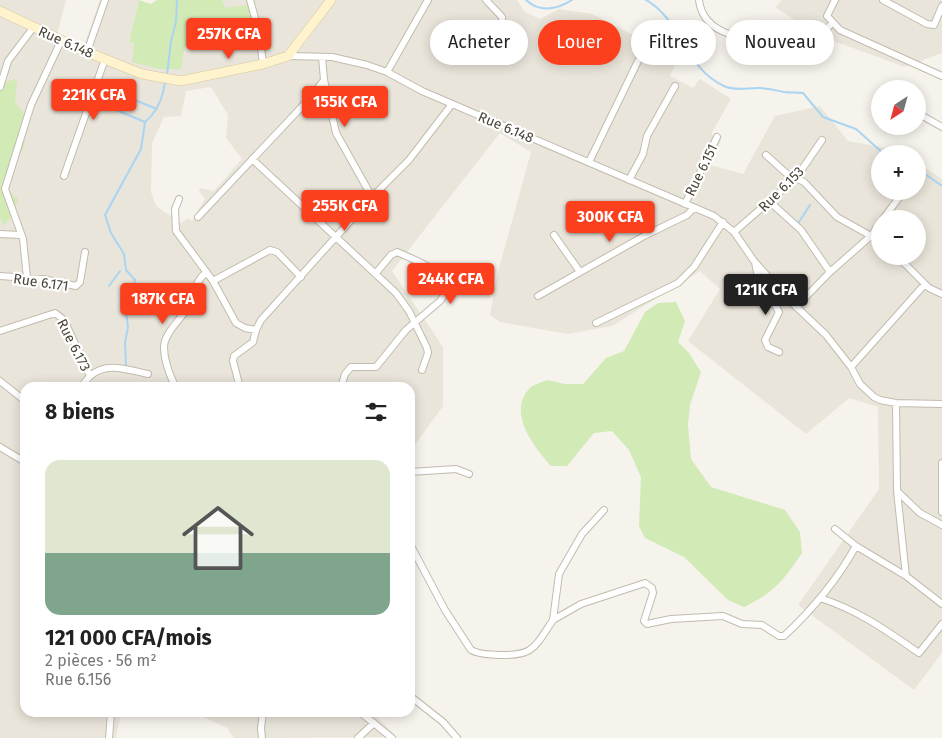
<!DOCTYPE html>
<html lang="fr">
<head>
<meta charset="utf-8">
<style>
	:root { --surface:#fff; --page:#f2f2f2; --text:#222; --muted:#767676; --accent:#fc3f1d }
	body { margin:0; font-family:"Fira Sans",sans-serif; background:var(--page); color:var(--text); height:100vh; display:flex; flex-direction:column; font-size:19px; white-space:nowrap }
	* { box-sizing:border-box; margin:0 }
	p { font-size:16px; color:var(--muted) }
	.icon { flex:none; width:28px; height:28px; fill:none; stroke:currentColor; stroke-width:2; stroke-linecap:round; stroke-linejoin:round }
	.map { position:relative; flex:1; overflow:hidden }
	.side { position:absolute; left:20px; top:382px; width:395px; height:335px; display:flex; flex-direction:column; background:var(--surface); border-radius:15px; box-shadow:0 2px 12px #0003 }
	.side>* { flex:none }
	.top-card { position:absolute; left:430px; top:20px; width:436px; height:45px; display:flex; gap:10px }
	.needle { width:32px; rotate:216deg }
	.fabs { position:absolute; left:871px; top:80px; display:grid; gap:10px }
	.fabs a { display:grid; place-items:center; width:55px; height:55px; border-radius:50%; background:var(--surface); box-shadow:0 2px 12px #0003; font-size:25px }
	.price { position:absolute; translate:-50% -42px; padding:0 11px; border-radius:5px; background:var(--accent); color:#fff; font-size:16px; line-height:32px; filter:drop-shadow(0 1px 2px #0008) }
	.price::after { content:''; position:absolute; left:50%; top:30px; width:15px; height:11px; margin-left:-8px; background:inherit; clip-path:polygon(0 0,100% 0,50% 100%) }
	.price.active { background:#222; color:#fff }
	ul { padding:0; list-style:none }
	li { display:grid; align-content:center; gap:10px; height:265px; padding:0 25px }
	li span { display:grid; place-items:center; height:155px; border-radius:15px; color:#555 }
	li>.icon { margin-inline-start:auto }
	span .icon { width:90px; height:90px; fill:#fffc; stroke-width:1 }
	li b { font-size:21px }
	h2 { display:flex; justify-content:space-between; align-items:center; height:60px; padding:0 25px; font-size:21px }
	.chip { padding:0 18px; border-radius:22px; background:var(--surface); box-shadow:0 2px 12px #0003; font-size:18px; line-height:45px }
	.chip.active { background:var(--accent); color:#fff }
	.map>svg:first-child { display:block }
	.residential { fill:#eae5da; fill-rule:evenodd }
	.green { fill:#d2eab5 }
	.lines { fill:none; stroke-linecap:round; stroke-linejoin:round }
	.stream { stroke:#a9d4f2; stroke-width:2 }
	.street-casing { stroke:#c2bbae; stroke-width:8 }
	.secondary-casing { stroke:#d6c79b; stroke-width:10 }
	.street { stroke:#fff; stroke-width:6 }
	.secondary { stroke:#fff3cd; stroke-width:9 }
	.labels { text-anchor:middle; stroke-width:4.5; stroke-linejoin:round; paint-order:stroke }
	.street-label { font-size:14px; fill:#4b4439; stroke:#fff }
</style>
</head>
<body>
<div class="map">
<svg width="942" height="738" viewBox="0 0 942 738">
	<rect width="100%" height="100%" fill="#f6f3ec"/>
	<path class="residential" d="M 0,0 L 66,0 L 56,38 L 83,48 L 100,0 L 139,0 L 129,41 L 134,43 L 159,69 L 181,69 L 183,47 L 189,41 L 211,36 L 217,47 L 224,8 L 222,0 L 517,0 L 525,12 L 540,19 L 559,9 L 592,14 L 678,58 L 670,76 L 693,88 L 700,79 L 731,99 L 711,134 L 721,140 L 710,165 L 743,174 L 775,116 L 820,106 L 848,141 L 897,150 L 903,154 L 880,154 L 880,191 L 918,191 L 918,163 L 942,179 L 942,653 L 914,690 L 798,605 L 879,489 L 878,407 L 849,398 L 806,434 L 688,341 L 720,289 L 700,271 L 612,326 L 568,334 L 500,322 L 490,315 L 498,272 L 531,152 L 500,133 L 392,271 L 443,347 L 443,406 L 414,446 L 410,445 L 410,388 L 25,388 L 25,712 L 121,713 L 116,738 L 0,738 ZM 211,87 L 228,115 L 226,138 L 242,159 L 214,191 L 200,188 L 199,191 L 205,199 L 192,221 L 188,218 L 181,223 L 156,206 L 151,192 L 152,143 L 164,117 L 181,116 L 186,91 ZM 880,219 L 918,219 L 918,256 L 880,256 Z
		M 782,0 L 942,0 L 942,53 L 905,67 L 817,35 L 775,7 Z
		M 195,713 L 373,713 L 397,737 L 234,738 L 227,728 Z"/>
	<path class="green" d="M 139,0 L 151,4 L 157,0 L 222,0 L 225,8 L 249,5 L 254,32 L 235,37 L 234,42 L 216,47 L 211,36 C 180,40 186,42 181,69 L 159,69 L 132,62 L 134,43 L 129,42 Z
		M 14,79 L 17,82 L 15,102 L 26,117 C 24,129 27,141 22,152 L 16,155 L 9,186 L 9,191 L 18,199 L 14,213 L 4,226 L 0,218 L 0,85 Z
		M 676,302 L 685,321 L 678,342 L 689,353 L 701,372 L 690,405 L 688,425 L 691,459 L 711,487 L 785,510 L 800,532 L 802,553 C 783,581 775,592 744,607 L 728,600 L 684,557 L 645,538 L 639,526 L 641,477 L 629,450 L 612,431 L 594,433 L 567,466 L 551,466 C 535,448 506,412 530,388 C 534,384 543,382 548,380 L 565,384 L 583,384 L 606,358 L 624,351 L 645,312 L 658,303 Z"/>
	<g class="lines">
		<path class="stream" d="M 526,0 C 540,13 556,10 572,0
			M 646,0 C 682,20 685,69 724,86 C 734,91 747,88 758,88 C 768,88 775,90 784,92 C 790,93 796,92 803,93 L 823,117 L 856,129 L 884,154
			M 167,75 L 171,41 L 176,22 L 177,0
			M 122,95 L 157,109
			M 116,110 L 145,122
			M 918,169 L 942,186
			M 797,225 L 810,205
			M 109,286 L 120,271
			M 126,365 L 125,343 L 128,327 L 126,313 L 135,280 L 126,270 L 124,254 L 111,233 L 105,215 L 141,149 L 145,122 C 158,111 163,98 165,82"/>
		<g class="street-casing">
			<path id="street" d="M 250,0 L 259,32 L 263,64
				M 486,0 L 502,17 L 502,28
				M 699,0 C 701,18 712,28 729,34 L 807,47 L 814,43 L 832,23
				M 835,0 L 827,16 L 840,30 L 942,76
				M 883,0 L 927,24 L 934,25 L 942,6
				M 87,52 L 105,0
				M 288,56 L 332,57 L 367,65 L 387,72 L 422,91 L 714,216 L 734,232 L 754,261 L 787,298 L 826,335 L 851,367 L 860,384 L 874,397 L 880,400 L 896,403 L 942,404
				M 322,57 L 324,80 L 336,133 L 372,197
				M 387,72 L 428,0
				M 0,87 L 8,61 L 33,28
				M 919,114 L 942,127
				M 766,155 L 786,173 L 804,182 L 837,217 L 880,241
				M 252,159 L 396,293 L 409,311 L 427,348 L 428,353 L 422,370
				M 589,162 L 638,61
				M 64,176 L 105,59
				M 629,180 L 643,154 L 647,136 L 675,86
				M 179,199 L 175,209 L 176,231 L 213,281 L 236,323 L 245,328 L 256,330
				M 770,202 L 801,230 L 830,272
				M 685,204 L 717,137
				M 198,217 L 310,98 L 324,80
				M 883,219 L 904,191
				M 734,232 L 796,178 L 822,140
				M 0,234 L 21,235
				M 554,235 L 580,272
				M 897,256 L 929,288 L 942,294
				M 755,262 L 757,273 L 779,312 L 765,340 L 768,347 L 779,352
				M 0,276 L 43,279 L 76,286 L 80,282 L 85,252
				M 27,278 L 23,239 L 5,189 L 31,105 L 61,41
				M 213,281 L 270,250 L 277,252 L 301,277
				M 538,296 L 644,236 L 687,215 L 694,208
				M 796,307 L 830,272 L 872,235 L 880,222
				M 596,323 L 678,283 L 694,267 L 723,222
				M 0,331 L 55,313 L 64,320 L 90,376 C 107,361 128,370 148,374
				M 851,367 L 925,284
				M 0,381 L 25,401
				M 80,388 L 90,376
				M 176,388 C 170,376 164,360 164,347 C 164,334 180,320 186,310 C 193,298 194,281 206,273
				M 240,388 L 233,361 L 234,356 L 253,342 L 256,330 L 261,320 L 372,197 L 409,160 L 452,104
				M 341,388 L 345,374 L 351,367 L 376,367 L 406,330 L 440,301 L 449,288 C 441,269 415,260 397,252 L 391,255 L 376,273
				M 896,403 L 897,491 L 906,576 L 942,604
				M 0,447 L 25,462
				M 942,463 L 942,512
				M 410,472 L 456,469 L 469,474
				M 897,491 L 920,513 L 942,525
				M 604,510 L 582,534 L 559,574 L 553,620 L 581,604 L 645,583 L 652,588 L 653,593 L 644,621 L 647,624 L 671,619 L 723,616 L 742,624 L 762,625 L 779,636 L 784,636 C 812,610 837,580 856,546
				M 835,529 L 856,546 L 906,576
				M 410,544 L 445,610 L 471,650 C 480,655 488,654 498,655 C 534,656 534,648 553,620
				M 820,598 C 858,610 887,631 919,653 L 942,624
				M 410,696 L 443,722 L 457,738
				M 360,712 L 392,738
				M 109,738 L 111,712
				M 262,738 L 261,728 L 263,712
				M 358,738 L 374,723"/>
		</g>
		<g class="secondary-casing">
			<path id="secondary" d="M 0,11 L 87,52 L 142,74 L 181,81 L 263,64 L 288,56 L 331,0"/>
		</g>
		<use href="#street" class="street"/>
		<use href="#secondary" class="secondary"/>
	</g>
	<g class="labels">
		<g class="street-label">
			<text transform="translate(66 42) rotate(24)" y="5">Rue 6.148</text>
			<text transform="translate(506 127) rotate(23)" y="5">Rue 6.148</text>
			<text transform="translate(701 170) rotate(-64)" y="5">Rue 6.151</text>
			<text transform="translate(781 189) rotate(-45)" y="5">Rue 6.153</text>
			<text transform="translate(41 282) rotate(8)" y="5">Rue 6.171</text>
			<text transform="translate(74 345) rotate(63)" y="5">Rue 6.173</text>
		</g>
	</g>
</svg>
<div class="fabs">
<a><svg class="needle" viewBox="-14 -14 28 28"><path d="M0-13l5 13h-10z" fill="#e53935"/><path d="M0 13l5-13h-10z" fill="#767676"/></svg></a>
<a>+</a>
<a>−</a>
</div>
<b class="price" style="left:229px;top:60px">257K CFA</b>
<b class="price" style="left:94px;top:121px">221K CFA</b>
<b class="price" style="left:345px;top:128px">155K CFA</b>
<b class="price" style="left:345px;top:232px">255K CFA</b>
<b class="price" style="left:610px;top:243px">300K CFA</b>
<b class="price" style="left:451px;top:305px">244K CFA</b>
<b class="price active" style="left:766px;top:316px">121K CFA</b>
<b class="price" style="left:163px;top:325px">187K CFA</b>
<div class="top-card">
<a class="chip">Acheter</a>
<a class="chip active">Louer</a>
<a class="chip">Filtres</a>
<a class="chip">Nouveau</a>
</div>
<section class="side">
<h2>8 biens<svg class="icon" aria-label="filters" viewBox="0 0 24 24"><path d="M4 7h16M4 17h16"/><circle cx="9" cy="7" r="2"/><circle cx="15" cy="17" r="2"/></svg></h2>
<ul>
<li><span style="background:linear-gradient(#dfe7d0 60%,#7fa58c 0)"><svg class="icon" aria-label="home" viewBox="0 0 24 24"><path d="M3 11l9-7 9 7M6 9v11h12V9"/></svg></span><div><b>121 000 CFA/mois</b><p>2 pièces · 56 m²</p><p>Rue 6.156</p></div></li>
</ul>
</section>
</div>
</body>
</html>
